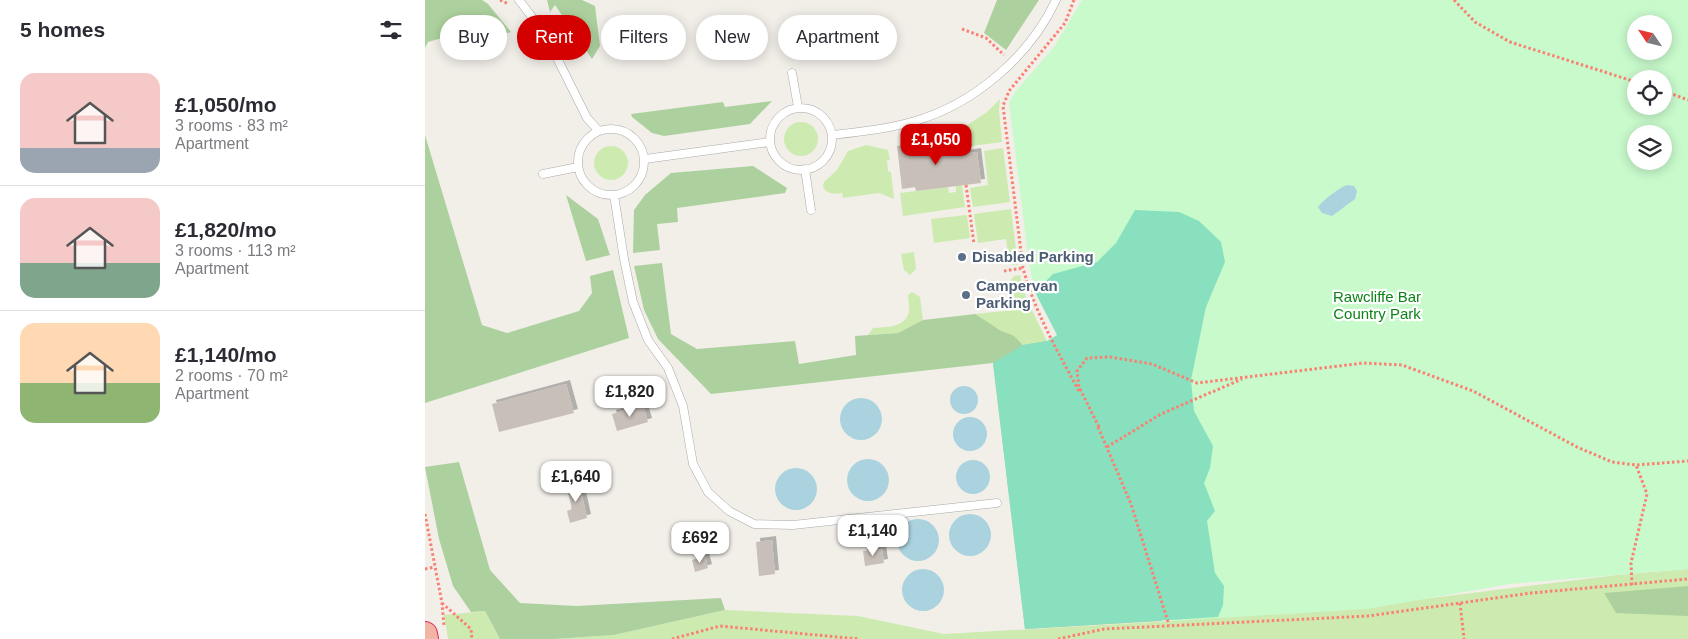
<!DOCTYPE html>
<html lang="en">
<head>
<meta charset="utf-8">
<style>
	:root { --surface:#fff; --page:#f2f2f3; --text:#2b2b33; --muted:#7c7c81; --line:#e1e1e2; --accent:#d40000 }
	body { margin:0; font-family:Arial,sans-serif; background:var(--page); color:var(--text); height:100vh; display:flex; flex-direction:column; font-size:19px; white-space:nowrap }
	* { box-sizing:border-box; margin:0 }
	p { font-size:16px; color:var(--muted) }
	.icon { flex:none; width:28px; height:28px; fill:none; stroke:currentColor; stroke-width:2; stroke-linecap:round; stroke-linejoin:round }
	.map { position:relative; flex:1; overflow:hidden }
	.panel { display:flex; flex-direction:column; background:var(--surface); width:425px }
	.panel>* { flex:none }
	.hud { position:absolute; left:15px; top:15px; width:475px; height:45px; display:flex; gap:10px }
	.needle { width:32px; rotate:305deg }
	.buttons { position:absolute; left:1202px; top:15px; display:grid; gap:10px }
	.buttons a { display:grid; place-items:center; width:45px; height:45px; border-radius:50%; background:var(--surface); box-shadow:0 2px 12px #0003; font-size:25px }
	.price { position:absolute; translate:-50% -42px; padding:0 11px; border-radius:10px; background:#fff; color:#222; font-size:16px; line-height:32px; filter:drop-shadow(0 1px 2px #0008) }
	.price::after { content:''; position:absolute; left:50%; top:30px; width:15px; height:11px; margin-left:-8px; background:inherit; clip-path:polygon(0 0,100% 0,50% 100%) }
	.price.selected { background:var(--accent); color:#fff }
	ul { padding:0; list-style:none }
	li { display:flex; align-items:center; gap:15px; height:125px; padding:0 20px }
	li+li { border-top:1px solid var(--line) }
	li span { display:grid; place-items:center; flex:none; width:140px; height:100px; border-radius:15px; color:#555 }
	li>.icon { margin-inline-start:auto }
	span .icon { width:60px; height:60px; fill:#fffc; stroke-width:1 }
	li b { font-size:21px }
	h2 { display:flex; justify-content:space-between; align-items:center; height:60px; padding:0 20px; font-size:21px }
	.pill { padding:0 18px; border-radius:22px; background:var(--surface); box-shadow:0 2px 12px #0003; font-size:18px; line-height:45px }
	.pill.selected { background:var(--accent); color:#fff }
	main { display:flex; flex:1; min-height:0 }
	.map>svg:first-child { display:block }
	.grass { fill:#cdebb0 }
	.forest { fill:#add19e }
	.park { fill:#c8facc; fill-rule:evenodd }
	.pitch { fill:#88e0be }
	.water { fill:#aad3df }
	.building { fill:#c7bfb8; filter:url(#shadow) }
	.lines { fill:none; stroke-linecap:round; stroke-linejoin:round }
	.service-casing { stroke:#a9a9a9; stroke-width:9 }
	.trunk-casing { stroke:#dc2a67; stroke-width:26 }
	.path { stroke:#fa8072; stroke-width:3; stroke-dasharray:2.5 2.5; stroke-linecap:butt }
	.service { stroke:#fff; stroke-width:8 }
	.trunk { stroke:#f2b4a3; stroke-width:24 }
	.service-dot { fill:#5c6f8a; stroke:#fff; stroke-width:2 }
	.labels { text-anchor:middle; stroke-width:4.5; stroke-linejoin:round; paint-order:stroke }
	.service-label { font-size:15px; font-weight:bold; fill:#4e5e75; stroke:#fff; text-anchor:start }
	.park-label { font-size:15px; fill:#0c8416; stroke:#fff }
</style>
</head>
<body>
<main>
<section class="panel">
<h2>5 homes<svg class="icon" aria-label="filters" viewBox="0 0 24 24"><path d="M4 7h16M4 17h16"/><circle cx="9" cy="7" r="2"/><circle cx="15" cy="17" r="2"/></svg></h2>
<ul>
<li><span style="background:linear-gradient(#f6c9c9 75%,#9aa5b1 0)"><svg class="icon" aria-label="home" viewBox="0 0 24 24"><path d="M3 11l9-7 9 7M6 9v11h12V9"/></svg></span><div><b>£1,050/mo</b><p>3 rooms · 83 m²</p><p>Apartment</p></div></li>
<li><span style="background:linear-gradient(#f6c9c9 65%,#7fa58c 0)"><svg class="icon" aria-label="home" viewBox="0 0 24 24"><path d="M3 11l9-7 9 7M6 9v11h12V9"/></svg></span><div><b>£1,820/mo</b><p>3 rooms · 113 m²</p><p>Apartment</p></div></li>
<li><span style="background:linear-gradient(#ffd9b3 60%,#8fb573 0)"><svg class="icon" aria-label="home" viewBox="0 0 24 24"><path d="M3 11l9-7 9 7M6 9v11h12V9"/></svg></span><div><b>£1,140/mo</b><p>2 rooms · 70 m²</p><p>Apartment</p></div></li>
</ul>
</section>
<div class="map">
<svg width="1263" height="639" viewBox="0 0 1263 639">
	<defs>
		<filter id="shadow"><feDropShadow dx="4" dy="-4" stdDeviation="0" flood-color="#0004"/></filter>
	</defs>
	<rect width="100%" height="100%" fill="#f2efe9"/>
	<path class="grass" d="M 575,99 L 574,110 L 577,142 L 539,147 L 538,128 L 562,112 Z
		M359 139a17 17 0 1 1 34 0a17 17 0 1 1-34 0Z
		M 441,145 L 463,150 L 465,160 L 462,160 L 463,171 L 466,172 L 469,199 L 454,193 L 418,198 L 417,193 C 409,194 401,195 398,186 L 399,182 L 412,170 L 423,151 Z
		M169 163a17 17 0 1 1 34 0a17 17 0 1 1-34 0Z
		M 578,148 L 585,202 L 548,207 L 545,188 L 563,185 L 559,151 Z
		M 537,185 L 540,207 L 478,216 L 475,193 L 523,187 L 524,193 L 531,192 L 531,186 Z
		M 586,209 L 593,265 L 588,265 L 584,261 L 581,239 L 553,243 L 549,214 Z
		M 542,215 L 545,238 L 509,243 L 506,219 Z
		M 489,252 L 491,269 L 485,275 L 479,270 L 476,254 Z
		M 595,275 L 601,298 L 622,341 L 598,345 C 584,331 565,327 550,314 L 590,310 L 586,280 L 589,276 Z
		M 487,292 L 495,297 L 498,320 L 473,333 L 443,335 L 448,328 C 461,327 480,328 484,312 C 485,307 483,301 483,295 Z
		M 1263,569 L 1263,639 L 129,639 L 189,635 L 300,610 L 433,616 L 519,634 L 747,621 L 942,606 L 1192,575 Z
		M 60,611 L 75,639 L 23,639 L 19,615 Z"/>
	<path class="forest" d="M 0,0 L 57,0 L 63,4 L 86,32 L 80,34 L 63,25 L 3,42 L 0,48 Z
		M 122,0 L 157,0 L 170,6 L 175,46 L 167,59 L 130,5 L 125,12 Z
		M 572,0 L 614,0 L 581,50 L 559,33 Z
		M 347,101 L 325,124 L 239,136 L 227,133 L 207,117 L 206,114 L 298,102 L 300,107 Z
		M 0,135 L 57,325 L 82,333 L 154,311 L 167,293 L 165,276 L 188,270 L 204,338 L 0,403 Z
		M 328,166 L 362,188 L 360,193 L 252,208 L 253,222 L 232,224 L 235,250 L 208,253 L 209,210 L 220,195 L 246,173 Z
		M 141,195 L 173,219 L 185,255 L 161,261 Z
		M 237,263 L 246,334 L 272,349 L 370,341 L 374,364 L 431,355 L 430,336 L 473,333 L 498,320 L 550,314 L 575,330 L 589,336 L 598,345 L 622,341 L 737,621 L 600,629 L 568,363 L 286,394 L 233,339 L 219,310 L 209,266 Z
		M 34,462 L 65,570 L 95,603 L 152,606 L 296,598 L 300,610 L 189,635 L 129,639 L 75,639 L 60,611 L 46,612 L 28,586 L 14,539 L 0,467 Z
		M 1263,586 L 1263,616 L 1191,613 L 1179,593 Z"/>
	<path class="park" d="M 657,0 L 1263,0 L 1263,569 L 1085,584 L 942,609 L 747,621 L 684,432 L 610,292 L 604,264 L 584,102 L 590,92 L 629,47 ZM 1211,24 L 1239,24 L 1239,51 L 1211,51 ZM 1211,79 L 1239,79 L 1239,106 L 1211,106 ZM 1211,134 L 1239,134 L 1239,161 L 1211,161 Z"/>
	<path class="pitch" d="M 710,210 L 754,212 L 774,221 L 796,242 L 800,262 L 781,307 L 766,380 L 769,411 L 788,446 L 785,468 L 779,483 L 790,511 L 782,521 L 790,573 L 799,586 L 798,605 L 793,617 L 600,629 L 568,363 L 598,345 L 622,341 L 632,335 L 610,292 L 628,274 L 672,262 L 691,243 Z"/>
	<path class="water" d="M 922,185 L 929,186 L 932,191 L 930,199 L 907,216 L 897,213 L 893,207 C 898,200 914,188 922,185 Z
		M525 400a14 14 0 1 1 28 0a14 14 0 1 1-28 0Z
		M415 419a21 21 0 1 1 42 0a21 21 0 1 1-42 0Z
		M528 434a17 17 0 1 1 34 0a17 17 0 1 1-34 0Z
		M422 480a21 21 0 1 1 42 0a21 21 0 1 1-42 0Z
		M531 477a17 17 0 1 1 34 0a17 17 0 1 1-34 0Z
		M350 489a21 21 0 1 1 42 0a21 21 0 1 1-42 0Z
		M524 535a21 21 0 1 1 42 0a21 21 0 1 1-42 0Z
		M472 540a21 21 0 1 1 42 0a21 21 0 1 1-42 0Z
		M477 590a21 21 0 1 1 42 0a21 21 0 1 1-42 0Z"/>
	<path class="building" d="M 525,138 L 527,156 L 552,152 L 556,183 L 491,191 L 490,187 L 477,189 L 472,146 Z
		M 141,384 L 149,413 L 74,432 L 67,404 Z
		M 218,405 L 223,422 L 192,431 L 187,414 Z
		M 154,482 L 162,518 L 145,523 L 142,511 L 147,509 L 141,485 Z
		M 347,540 L 350,574 L 334,576 L 331,542 Z
		M 457,549 L 459,563 L 440,566 L 438,551 Z
		M 280,556 L 283,568 L 270,572 L 267,560 Z"/>
	<g class="lines">
		<g class="service-casing">
			<path id="service" d="M 94,0 L 120,34 L 162,118 L 174,131
				M 367,73 L 373,107
				M345 139a31 31 0 1 1 62 0a31 31 0 1 1-62 0Z
				M153 162a33 33 0 1 1 66 0a33 33 0 1 1-66 0Z
				M 407,135 C 434,132 463,129 490,121 C 549,104 605,56 631,0
				M 220,159 L 345,142
				M 380,169 L 386,210
				M 118,174 L 153,167
				M 189,195 L 199,259 L 208,302 L 223,340 L 243,368 L 258,406 L 268,464 L 283,492 L 304,511 L 329,524 L 368,525 L 572,503"/>
		</g>
		<g class="trunk-casing">
			<path id="trunk" d="M 0,634 L 1,639"/>
		</g>
		<path class="path" d="M 75,0 L 84,4
			M 649,0 L 640,23 L 584,91 L 578,106 L 598,268 C 610,313 633,352 655,393
			M 1029,0 L 1050,22 L 1085,42 L 1211,82
			M 537,29 L 561,38 L 579,55
			M 1239,91 L 1263,100
			M 541,185 L 549,244
			M 579,271 L 598,268
			M 673,427 L 706,504 L 744,625
			M 674,427 L 654,387 L 652,371 L 662,358 L 685,357 L 727,364 L 772,383 L 939,363 L 977,365 L 1048,391 L 1152,447 L 1187,462 L 1211,465 L 1263,461
			M 682,447 L 736,414 L 817,379
			M 0,514 L 17,603 L 19,626
			M 0,569 L 10,567
			M 1207,585 L 1206,563 L 1222,494 L 1211,465
			M 17,603 L 46,629 L 47,639
			M 1035,603 L 1039,639
			M 247,639 L 295,626 L 434,639
			M 633,639 L 679,629 L 943,616 L 1106,593 L 1263,579"/>
		<use href="#service" class="service"/>
		<use href="#trunk" class="trunk"/>
	</g>
	<g class="service-dot">
		<circle cx="537" cy="257" r="5"/>
		<circle cx="541" cy="295" r="5"/>
	</g>
	<g class="labels">
		<g class="service-label">
			<text x="547" y="262">Disabled Parking</text>
			<text x="551" y="291">Campervan<tspan x="551" dy="17">Parking</tspan></text>
		</g>
		<g class="park-label">
			<text x="952" y="302">Rawcliffe Bar<tspan x="952" dy="17">Country Park</tspan></text>
		</g>
	</g>
</svg>
<div class="buttons">
<a><svg class="needle" viewBox="-14 -14 28 28"><path d="M0-13l5 13h-10z" fill="#e53935"/><path d="M0 13l5-13h-10z" fill="#7c7c81"/></svg></a>
<a><svg class="icon" aria-label="locate" viewBox="0 0 24 24"><circle cx="12" cy="12" r="6"/><path d="M12 2v4M12 18v4M2 12h4M18 12h4"/></svg></a>
<a><svg class="icon" aria-label="layers" viewBox="0 0 24 24"><path d="M12 4l9 5-9 5-9-5zM3 14l9 5 9-5"/></svg></a>
</div>
<b class="price selected" style="left:511px;top:166px">£1,050</b>
<b class="price" style="left:205px;top:418px">£1,820</b>
<b class="price" style="left:151px;top:503px">£1,640</b>
<b class="price" style="left:448px;top:557px">£1,140</b>
<b class="price" style="left:275px;top:564px">£692</b>
<div class="hud">
<a class="pill">Buy</a>
<a class="pill selected">Rent</a>
<a class="pill">Filters</a>
<a class="pill">New</a>
<a class="pill">Apartment</a>
</div>
</div>
</main>
</body>
</html>
